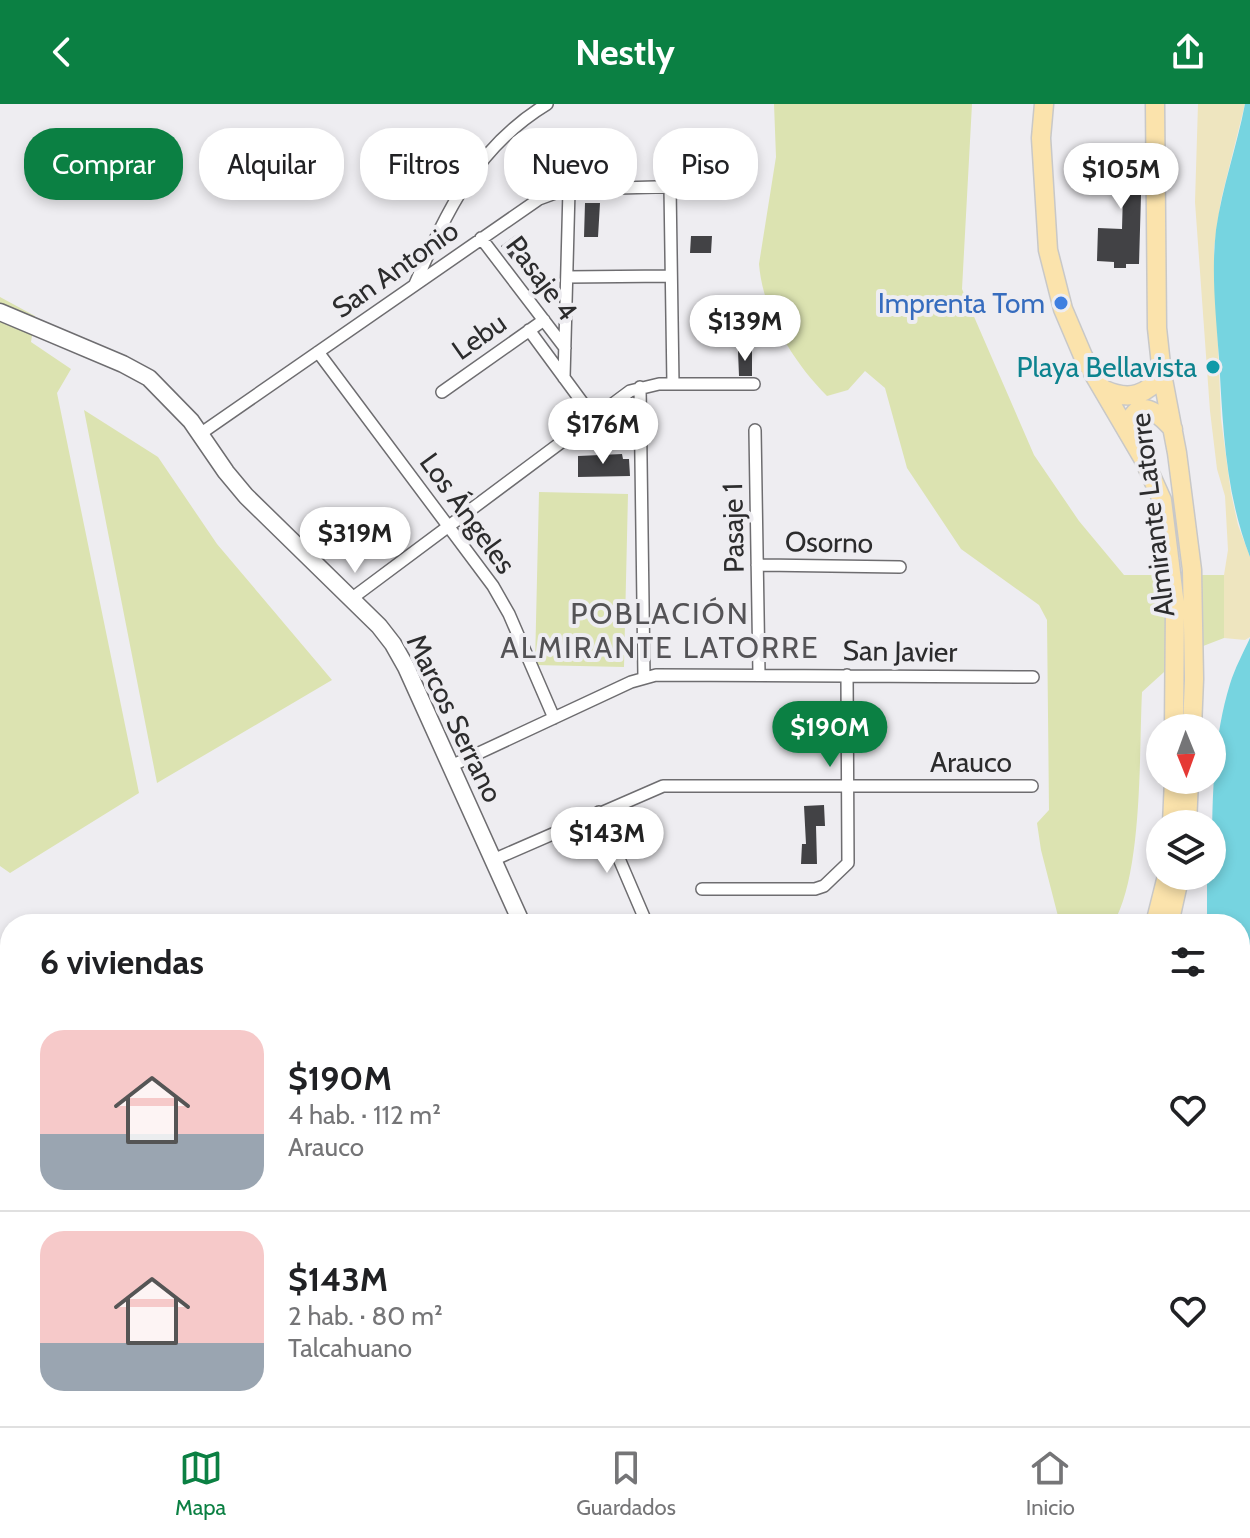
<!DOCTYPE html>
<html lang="es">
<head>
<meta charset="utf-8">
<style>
	:root { --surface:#fff; --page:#f6f6f6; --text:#202124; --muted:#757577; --line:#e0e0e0; --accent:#0b8043 }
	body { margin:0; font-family:Cabin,sans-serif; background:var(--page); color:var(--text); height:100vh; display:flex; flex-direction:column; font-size:30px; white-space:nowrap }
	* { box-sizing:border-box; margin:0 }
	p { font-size:26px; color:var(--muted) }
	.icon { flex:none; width:44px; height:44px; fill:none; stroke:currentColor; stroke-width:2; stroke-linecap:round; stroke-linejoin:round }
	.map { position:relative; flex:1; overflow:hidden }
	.drawer { position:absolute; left:0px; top:810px; width:1250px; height:512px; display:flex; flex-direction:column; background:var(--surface); border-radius:32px 32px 0 0; box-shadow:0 4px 12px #0003 }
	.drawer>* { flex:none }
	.guide { position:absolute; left:24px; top:24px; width:800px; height:72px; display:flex; gap:16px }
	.needle { width:52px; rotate:179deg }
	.controls { position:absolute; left:1146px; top:610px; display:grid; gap:16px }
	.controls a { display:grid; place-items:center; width:80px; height:80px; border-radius:50%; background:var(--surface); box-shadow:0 4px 12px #0003; font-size:40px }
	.price { position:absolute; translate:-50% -68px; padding:0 18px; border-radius:28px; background:#fff; color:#222; font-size:26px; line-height:52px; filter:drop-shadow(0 2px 4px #0008) }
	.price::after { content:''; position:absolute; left:50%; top:48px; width:24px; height:18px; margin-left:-12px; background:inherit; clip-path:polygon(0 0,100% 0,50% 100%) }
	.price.active { background:var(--accent); color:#fff }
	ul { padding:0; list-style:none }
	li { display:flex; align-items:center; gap:24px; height:200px; padding:0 40px }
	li+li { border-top:2px solid var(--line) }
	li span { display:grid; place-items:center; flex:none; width:224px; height:160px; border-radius:24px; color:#555 }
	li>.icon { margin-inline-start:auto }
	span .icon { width:96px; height:96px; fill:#fffc; stroke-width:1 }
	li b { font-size:34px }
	h2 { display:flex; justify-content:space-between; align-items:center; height:96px; padding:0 40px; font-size:34px }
	.chip { padding:0 28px; border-radius:32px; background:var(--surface); box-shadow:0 4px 12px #0003; font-size:28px; line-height:72px }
	.chip.active { background:var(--accent); color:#fff }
	header { display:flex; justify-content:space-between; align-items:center; height:104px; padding:0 40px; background:var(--accent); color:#fff; font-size:36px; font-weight:700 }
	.dock { display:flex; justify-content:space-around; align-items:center; height:112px; border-top:2px solid var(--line); background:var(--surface); font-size:22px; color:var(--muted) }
	.dock a { display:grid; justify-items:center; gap:4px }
	.dock .active { color:var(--accent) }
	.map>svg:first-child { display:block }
	.green { fill:#dce3b1 }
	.sand { fill:#eee5bf }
	.water { fill:#76d4e0 }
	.building { fill:#424245 }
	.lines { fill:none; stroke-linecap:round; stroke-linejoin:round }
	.street-casing { stroke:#6e6d70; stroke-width:14 }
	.secondary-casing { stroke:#6e6d70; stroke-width:19 }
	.primary-casing { stroke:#c8c8c8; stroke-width:21 }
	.street { stroke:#fff; stroke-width:11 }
	.secondary { stroke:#fff; stroke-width:16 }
	.primary { stroke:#fbe3ac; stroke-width:18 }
	.shop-dot { fill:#3f7fe0; stroke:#eeedf1; stroke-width:3 }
	.culture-dot { fill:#0f9aa8; stroke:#eeedf1; stroke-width:3 }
	.labels { text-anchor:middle; stroke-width:8; stroke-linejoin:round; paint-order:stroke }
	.street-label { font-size:28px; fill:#2c2c2d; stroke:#eeedf1 }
	.shop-label { font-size:28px; fill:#366cbe; stroke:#eeedf1; text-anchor:end }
	.culture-label { font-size:28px; fill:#0d838f; stroke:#eeedf1; text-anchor:end }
	.neighbourhood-label { font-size:30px; letter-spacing:2px; fill:#545356; stroke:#eeedf1 }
</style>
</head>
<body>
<header><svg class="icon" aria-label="back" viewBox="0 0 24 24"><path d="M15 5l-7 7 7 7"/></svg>Nestly<svg class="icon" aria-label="share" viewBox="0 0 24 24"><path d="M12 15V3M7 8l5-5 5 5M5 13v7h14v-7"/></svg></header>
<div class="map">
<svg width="1250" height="1322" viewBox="0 0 1250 1322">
	<rect width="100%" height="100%" fill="#eeedf1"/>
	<path class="green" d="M 774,0 L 972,0 L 962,185 L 1034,351 L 1079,417 L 1124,471 L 1224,471 L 1224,534 L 1185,549 L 1142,588 C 1139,649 1143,769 1113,820 L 1060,820 L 1041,746 L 1037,719 L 1049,706 L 1047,516 L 1039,501 L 961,445 L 907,364 L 885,284 L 865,267 L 848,286 L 827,292 C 793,258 763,209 759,160 L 776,53 Z
		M 0,193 L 35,212 L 31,238 L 71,265 L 57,289 L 139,689 L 10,769 L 0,762 Z
		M 84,306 L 158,353 L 217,440 L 332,576 L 157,679 Z
		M 539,388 L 628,390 L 624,563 L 535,561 Z
		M 0,856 L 10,871 L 10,1312 L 378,1312 L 385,1322 L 0,1322 Z"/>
	<path class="sand" d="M 1198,0 L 1245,0 L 1221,96 L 1214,144 L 1221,315 L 1231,389 L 1238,421 L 1250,453 L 1250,533 L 1245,536 L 1224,534 L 1224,471 L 1228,446 L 1225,392 L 1217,365 L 1210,307 L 1195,98 Z"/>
	<path class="water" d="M 1245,0 L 1250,0 L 1250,453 C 1225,388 1223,323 1219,254 C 1216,212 1211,168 1216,126 C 1222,83 1237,42 1245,0 Z
		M 1250,534 L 1250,1191 L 1240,1144 L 1240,820 L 1207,820 L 1207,772 L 1212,772 C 1212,709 1211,641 1230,580 C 1235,564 1243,549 1250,534 Z"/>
	<path class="building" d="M 1111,51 L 1129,51 L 1129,56 L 1142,57 L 1139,160 L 1126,160 L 1126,164 L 1114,164 L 1114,158 L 1097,157 L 1098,124 L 1122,125 L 1123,89 L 1098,88 L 1099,54 L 1110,54 Z
		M 585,99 L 600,99 L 598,133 L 584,133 Z
		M 516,131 L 537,159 L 524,170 L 501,142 Z
		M 691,132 L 712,132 L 711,149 L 690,149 Z
		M 752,246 L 752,272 L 739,272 L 738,247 Z
		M 622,350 L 623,355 L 629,355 L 630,372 L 578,373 L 578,352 Z
		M 824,701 L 825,722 L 816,722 L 817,760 L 801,760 L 802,740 L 806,740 L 804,702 Z"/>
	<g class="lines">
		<g class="street-casing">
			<path id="street" d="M 670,83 L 673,280
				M 481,134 L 565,244
				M 567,173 L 671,172
				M 415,180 C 447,107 476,43 547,0
				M 529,226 L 593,313
				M 318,248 L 493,482 L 509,510 L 554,614
				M 564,274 L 569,86
				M 640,283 L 644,573
				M 442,288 L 544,216
				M 755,326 L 759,570
				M 200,330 L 539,95 L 558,88 L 582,85 L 729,81
				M 757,461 L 900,463
				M 351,495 L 630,287 L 659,280 L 754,280
				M 451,662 L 631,578 L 656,571 L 1033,573
				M 599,708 L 647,820
				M 493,756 L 663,682 L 1032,682
				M 702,785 L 815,785 L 824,782 L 848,759 L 847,571
				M 560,1312 L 561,1322
				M 852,1312 L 856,1322
				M 952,1312 L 958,1322
				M 888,1322 L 903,1312"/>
		</g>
		<g class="secondary-casing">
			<path id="secondary" d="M 0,208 L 123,260 L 149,274 L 191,317 L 226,368 L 246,392 L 379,522 L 393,540 L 406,563 L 522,820
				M 699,1312 L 702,1322"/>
		</g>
		<g class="primary-casing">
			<path id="primary" d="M 1044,0 L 1041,34 L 1048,146 L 1063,205 L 1083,252 L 1144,356 L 1162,396 L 1175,501 L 1174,624
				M 1155,0 L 1157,224 L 1162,270 L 1177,349 L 1192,466 L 1194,575 L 1192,624
				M 1105,286 C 1130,297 1147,291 1162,270
				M 1127,327 C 1135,291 1156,306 1173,325
				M 1172,720 L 1174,676
				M 1187,720 L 1189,676
				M 1155,820 L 1167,772
				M 1169,820 L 1177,784
				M 1178,1312 L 1180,1322
				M 1197,1312 L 1199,1322"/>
		</g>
		<use href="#street" class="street"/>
		<use href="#secondary" class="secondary"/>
		<use href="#primary" class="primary"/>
	</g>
	<circle class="shop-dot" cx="1061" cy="199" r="8"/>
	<circle class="culture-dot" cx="1213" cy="263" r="8"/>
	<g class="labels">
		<g class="street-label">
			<text transform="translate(395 165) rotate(-35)" y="10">San Antonio</text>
			<text transform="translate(542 174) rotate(53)" y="10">Pasaje 4</text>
			<text transform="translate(479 232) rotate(-35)" y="10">Lebu</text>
			<text transform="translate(468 409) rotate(54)" y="10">Los Ángeles</text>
			<text transform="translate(1152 411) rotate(-97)" y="10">Almirante Latorre</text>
			<text transform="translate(733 424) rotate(-91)" y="10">Pasaje 1</text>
			<text transform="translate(829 438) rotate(1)" y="10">Osorno</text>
			<text transform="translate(900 547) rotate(1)" y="10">San Javier</text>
			<text transform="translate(455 614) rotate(64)" y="10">Marcos Serrano</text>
			<text x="971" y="668">Arauco</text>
		</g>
		<g class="shop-label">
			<text x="1045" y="209">Imprenta Tom</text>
		</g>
		<g class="culture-label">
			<text x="1197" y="273">Playa Bellavista</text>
		</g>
		<g class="neighbourhood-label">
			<text x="660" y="520">POBLACIÓN<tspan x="660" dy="34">ALMIRANTE LATORRE</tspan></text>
		</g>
	</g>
</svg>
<div class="controls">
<a><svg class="needle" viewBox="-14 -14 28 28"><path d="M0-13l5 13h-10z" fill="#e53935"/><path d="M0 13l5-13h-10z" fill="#757577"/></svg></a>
<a><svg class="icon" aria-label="layers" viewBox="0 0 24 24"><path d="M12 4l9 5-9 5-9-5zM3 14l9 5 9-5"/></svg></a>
</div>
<b class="price" style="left:1121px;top:107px">$105M</b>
<b class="price" style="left:745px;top:259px">$139M</b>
<b class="price" style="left:603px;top:362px">$176M</b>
<b class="price" style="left:355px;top:471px">$319M</b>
<b class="price active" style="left:830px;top:665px">$190M</b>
<b class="price" style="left:607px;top:771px">$143M</b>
<div class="guide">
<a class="chip active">Comprar</a>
<a class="chip">Alquilar</a>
<a class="chip">Filtros</a>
<a class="chip">Nuevo</a>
<a class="chip">Piso</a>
</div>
<section class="drawer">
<h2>6 viviendas<svg class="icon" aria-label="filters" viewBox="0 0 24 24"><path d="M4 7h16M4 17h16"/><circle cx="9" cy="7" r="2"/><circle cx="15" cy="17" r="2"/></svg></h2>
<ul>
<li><span style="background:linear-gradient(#f6c9c9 65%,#9aa5b1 0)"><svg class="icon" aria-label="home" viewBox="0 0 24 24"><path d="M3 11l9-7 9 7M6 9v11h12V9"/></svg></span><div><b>$190M</b><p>4 hab. · 112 m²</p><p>Arauco</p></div><svg class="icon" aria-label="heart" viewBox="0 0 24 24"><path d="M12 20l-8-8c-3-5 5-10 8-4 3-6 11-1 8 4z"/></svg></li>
<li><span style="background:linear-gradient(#f6c9c9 70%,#9aa5b1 0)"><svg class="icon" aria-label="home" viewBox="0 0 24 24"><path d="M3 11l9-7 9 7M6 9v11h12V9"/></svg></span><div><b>$143M</b><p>2 hab. · 80 m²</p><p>Talcahuano</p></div><svg class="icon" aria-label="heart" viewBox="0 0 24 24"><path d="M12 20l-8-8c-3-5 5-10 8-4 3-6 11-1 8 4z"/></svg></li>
</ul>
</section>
</div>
<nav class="dock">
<a class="active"><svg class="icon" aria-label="map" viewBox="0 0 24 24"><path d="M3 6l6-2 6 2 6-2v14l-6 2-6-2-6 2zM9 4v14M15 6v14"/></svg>Mapa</a>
<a><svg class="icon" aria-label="saved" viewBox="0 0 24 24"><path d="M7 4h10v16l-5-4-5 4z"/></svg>Guardados</a>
<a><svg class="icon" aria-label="home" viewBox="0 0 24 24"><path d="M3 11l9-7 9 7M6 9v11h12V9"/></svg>Inicio</a>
</nav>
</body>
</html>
